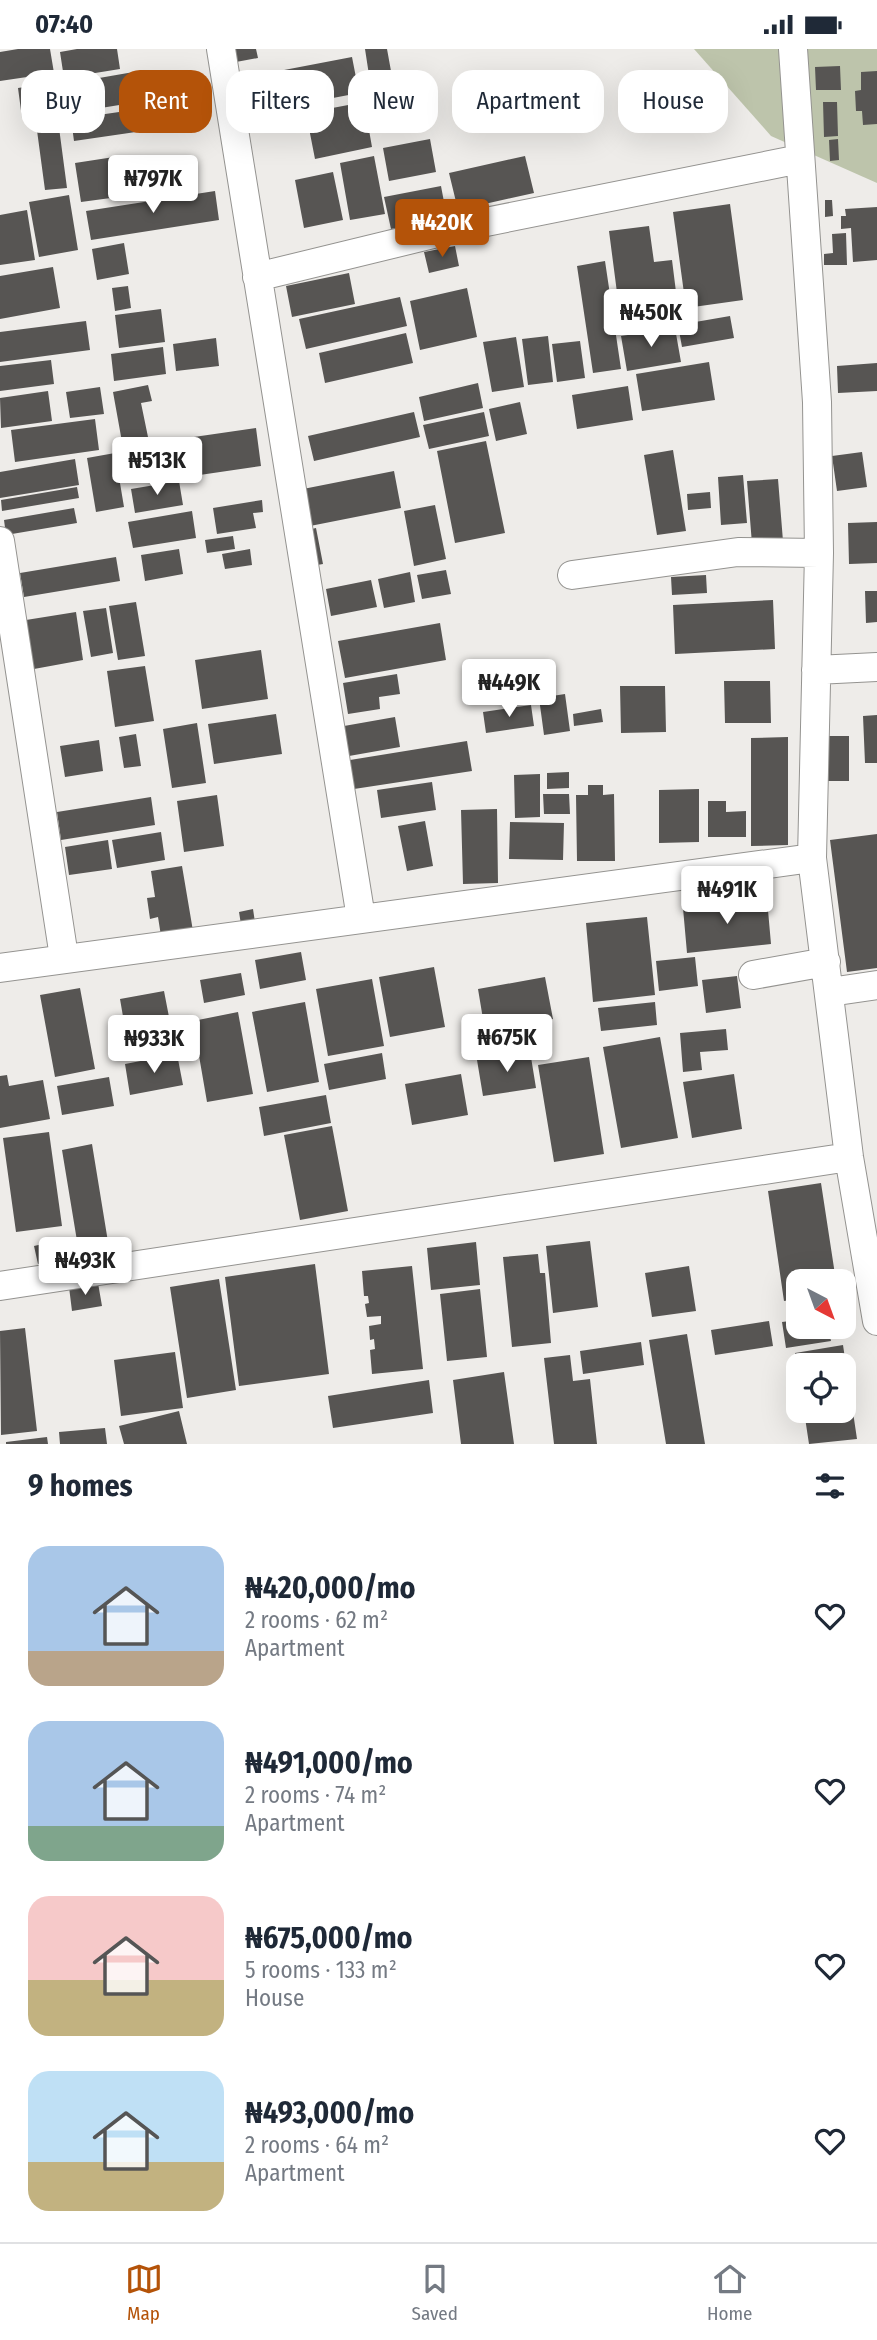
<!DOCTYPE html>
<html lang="en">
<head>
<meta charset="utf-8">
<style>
	:root { --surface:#fff; --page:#f2f2f3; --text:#1f2937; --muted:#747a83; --line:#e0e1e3; --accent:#b45309 }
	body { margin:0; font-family:"Fira Sans Condensed",sans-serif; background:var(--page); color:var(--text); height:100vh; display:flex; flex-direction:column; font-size:26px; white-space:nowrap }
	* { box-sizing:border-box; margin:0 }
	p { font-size:23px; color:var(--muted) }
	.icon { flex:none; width:38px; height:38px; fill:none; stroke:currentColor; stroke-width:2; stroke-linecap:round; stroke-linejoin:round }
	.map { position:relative; height:1395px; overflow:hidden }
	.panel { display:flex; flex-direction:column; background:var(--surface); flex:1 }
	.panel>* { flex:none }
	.banner { position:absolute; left:21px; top:21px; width:836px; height:63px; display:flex; gap:14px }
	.needle { width:46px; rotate:139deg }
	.controls { position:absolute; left:786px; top:1220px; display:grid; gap:14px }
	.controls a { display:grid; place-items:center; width:70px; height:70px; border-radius:14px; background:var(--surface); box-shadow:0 7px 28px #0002; font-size:35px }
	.price { position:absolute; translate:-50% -60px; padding:0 16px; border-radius:7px; background:#fff; color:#222; font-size:23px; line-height:46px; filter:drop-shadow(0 2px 4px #0008) }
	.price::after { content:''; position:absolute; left:50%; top:42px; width:21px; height:16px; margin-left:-10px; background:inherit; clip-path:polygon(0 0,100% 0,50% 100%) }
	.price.selected { background:var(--accent); color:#fff }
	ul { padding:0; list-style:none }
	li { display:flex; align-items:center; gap:21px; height:175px; padding:0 28px }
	li span { display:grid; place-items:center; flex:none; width:196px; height:140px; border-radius:21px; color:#555 }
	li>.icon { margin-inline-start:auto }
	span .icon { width:84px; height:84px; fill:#fffc; stroke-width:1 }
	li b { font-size:30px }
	h2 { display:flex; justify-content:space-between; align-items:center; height:84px; padding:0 28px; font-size:30px }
	.tag { padding:0 24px; border-radius:21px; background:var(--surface); box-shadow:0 7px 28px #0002; font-size:24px; line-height:63px }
	.tag.selected { background:var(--accent); color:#fff }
	.status { display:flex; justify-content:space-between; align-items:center; height:49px; padding:0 35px; background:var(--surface); direction:ltr }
	.status svg { height:19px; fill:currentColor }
	.dock { display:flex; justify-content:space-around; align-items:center; height:98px; border-top:2px solid var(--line); background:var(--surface); font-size:19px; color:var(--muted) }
	.dock a { display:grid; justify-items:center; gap:4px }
	.dock .selected { color:var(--accent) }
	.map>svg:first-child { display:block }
	.green { fill:#bdc4ab }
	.building { fill:#575553 }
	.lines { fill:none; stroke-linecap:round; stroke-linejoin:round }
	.minor-casing { stroke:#949390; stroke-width:30 }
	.minor { stroke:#fff; stroke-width:28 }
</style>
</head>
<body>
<div class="status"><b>07:40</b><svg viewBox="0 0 49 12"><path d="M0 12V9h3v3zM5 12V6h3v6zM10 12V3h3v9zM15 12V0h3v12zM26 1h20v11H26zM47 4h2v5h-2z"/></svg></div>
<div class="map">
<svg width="877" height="1395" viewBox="0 0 877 1395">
	<rect width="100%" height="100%" fill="#eeece9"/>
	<path class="green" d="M 694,0 L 877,0 L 877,134 L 771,87 Z"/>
	<path class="building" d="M 18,0 L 50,0 L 54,24 L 0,32 L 0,3 Z
		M 77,0 L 117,0 L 120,20 L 64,29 L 60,3 Z
		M 233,0 L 256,0 L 258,9 L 236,13 Z
		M 365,0 L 387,0 L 391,22 L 369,26 Z
		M 352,8 L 359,44 L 265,62 L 258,26 Z
		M 840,17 L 841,41 L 816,41 L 815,18 Z
		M 145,21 L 150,51 L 64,65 L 59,36 Z
		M 877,22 L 877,75 L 863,76 L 862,62 L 856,62 L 855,42 L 861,41 L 861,23 Z
		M 409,31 L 415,60 L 377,67 L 372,38 Z
		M 51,34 L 55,64 L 22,69 L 18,39 Z
		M 364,53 L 372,98 L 315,110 L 306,64 Z
		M 823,53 L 837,53 L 838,87 L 824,88 Z
		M 174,55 L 177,77 L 74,92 L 71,70 Z
		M 58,71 L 67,139 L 45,141 L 36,74 Z
		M 430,90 L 436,123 L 389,132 L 383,99 Z
		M 838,90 L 839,111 L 830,112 L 829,91 Z
		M 127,106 L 133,146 L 81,153 L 75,114 Z
		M 374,107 L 385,165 L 350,171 L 340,114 Z
		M 525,107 L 534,144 L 458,161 L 449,124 Z
		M 333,123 L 343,171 L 304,179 L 295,131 Z
		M 441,137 L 447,169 L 391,180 L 384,148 Z
		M 215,142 L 219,171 L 91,191 L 86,162 Z
		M 69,146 L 78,201 L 39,208 L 29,153 Z
		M 825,151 L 832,151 L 833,167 L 825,168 Z
		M 730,155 L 743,251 L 686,259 L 673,163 Z
		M 877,158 L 877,211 L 853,213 L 851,179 L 841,180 L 841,167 L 846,167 L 845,160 Z
		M 27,161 L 35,211 L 0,216 L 0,166 Z
		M 649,177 L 654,213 L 672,211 L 677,251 L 619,259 L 609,182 Z
		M 846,184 L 847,216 L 824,216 L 824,205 L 833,204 L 832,185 Z
		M 124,194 L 129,225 L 97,231 L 92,200 Z
		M 455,197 L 459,217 L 429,224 L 424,203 Z
		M 605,212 L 621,320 L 593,324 L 577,217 Z
		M 53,218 L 60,259 L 0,270 L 0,227 Z
		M 349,224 L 355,255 L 292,268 L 286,237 Z
		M 128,237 L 131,259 L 115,262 L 112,239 Z
		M 467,239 L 477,288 L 420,301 L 410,252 Z
		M 400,248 L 407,277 L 306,300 L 299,270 Z
		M 161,260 L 165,293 L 119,299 L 115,266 Z
		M 730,267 L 734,289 L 682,298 L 678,276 Z
		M 86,272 L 90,301 L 0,313 L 0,283 Z
		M 675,279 L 681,313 L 627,322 L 621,287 Z
		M 406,284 L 413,314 L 325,334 L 319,304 Z
		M 548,287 L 553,333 L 528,336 L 522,290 Z
		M 516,288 L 524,338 L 492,343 L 483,293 Z
		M 216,289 L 219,317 L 176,322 L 173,295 Z
		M 580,292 L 585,329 L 557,333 L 552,295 Z
		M 163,298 L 166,325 L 114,332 L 111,305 Z
		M 51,311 L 54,335 L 0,342 L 0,317 Z
		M 709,313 L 715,351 L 642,362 L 636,325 Z
		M 877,314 L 877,342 L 838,344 L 837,317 Z
		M 478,334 L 483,359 L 424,372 L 419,348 Z
		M 148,336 L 152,352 L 141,354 L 148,388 L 122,393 L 113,343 Z
		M 628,337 L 633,371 L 577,380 L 572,346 Z
		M 100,338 L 104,365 L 70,369 L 66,343 Z
		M 48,342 L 52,372 L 1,379 L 0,349 Z
		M 520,353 L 527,385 L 496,392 L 489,360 Z
		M 414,363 L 420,388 L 314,412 L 308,387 Z
		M 484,363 L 489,387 L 429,400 L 423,376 Z
		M 95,370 L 99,401 L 15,413 L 11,381 Z
		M 256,379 L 261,417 L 186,428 L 180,390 Z
		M 486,392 L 505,484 L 455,494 L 437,402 Z
		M 167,396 L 172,425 L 126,433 L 122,404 Z
		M 673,401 L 686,482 L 657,486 L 644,406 Z
		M 862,403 L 867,438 L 837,442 L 832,407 Z
		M 115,404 L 124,458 L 96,463 L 87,409 Z
		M 75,410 L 79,436 L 0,449 L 0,423 Z
		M 394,422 L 401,459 L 305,478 L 298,441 Z
		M 743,426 L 747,474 L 721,476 L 718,428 Z
		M 778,430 L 783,492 L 752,495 L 747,432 Z
		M 179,432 L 183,456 L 135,464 L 131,440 Z
		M 77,438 L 79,449 L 2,462 L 1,451 Z
		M 710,443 L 711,459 L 688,461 L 687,445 Z
		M 262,451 L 263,463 L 253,464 L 256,479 L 217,485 L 213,459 Z
		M 435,456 L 446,510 L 414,517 L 404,462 Z
		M 74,459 L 77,474 L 6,486 L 4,471 Z
		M 192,462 L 196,489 L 133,499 L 128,473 Z
		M 877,473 L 877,514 L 849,515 L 848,474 Z
		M 316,479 L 323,515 L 306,518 L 299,483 Z
		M 233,487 L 235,500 L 207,504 L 205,491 Z
		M 179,500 L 183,525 L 145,532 L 141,506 Z
		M 250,500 L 252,516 L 225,520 L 222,505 Z
		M 116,508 L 120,532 L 24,548 L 20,524 Z
		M 446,521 L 451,545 L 422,550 L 417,526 Z
		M 410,523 L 415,553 L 384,559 L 378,530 Z
		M 706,526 L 707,544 L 672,546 L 671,528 Z
		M 371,531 L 377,558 L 331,567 L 326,540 Z
		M 865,542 L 877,542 L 877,573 L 866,574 Z
		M 773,551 L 775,600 L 675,605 L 673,556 Z
		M 136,553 L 145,607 L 118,611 L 109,557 Z
		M 106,559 L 113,604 L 91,608 L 83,562 Z
		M 76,563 L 83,611 L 34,620 L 26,571 Z
		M 440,574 L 446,611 L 345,629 L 338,592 Z
		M 261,601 L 268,650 L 202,660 L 195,611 Z
		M 145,617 L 154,672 L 115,678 L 107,622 Z
		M 397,625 L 400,645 L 379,648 L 380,660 L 348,665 L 343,634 Z
		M 724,632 L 770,632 L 771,674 L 725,674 Z
		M 620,637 L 665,637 L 666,683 L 621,684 Z
		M 565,645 L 570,682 L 544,686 L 539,649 Z
		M 531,656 L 534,677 L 486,684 L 483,663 Z
		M 601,660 L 603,673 L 574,677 L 573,665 Z
		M 276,665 L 282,705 L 214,715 L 208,675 Z
		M 877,666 L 877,714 L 865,714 L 863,667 Z
		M 395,668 L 400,698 L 349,707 L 344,677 Z
		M 197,674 L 206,734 L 172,739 L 163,680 Z
		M 136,685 L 141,717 L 124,719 L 119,688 Z
		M 829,687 L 849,687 L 849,732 L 828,732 Z
		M 788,688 L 788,796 L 751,797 L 751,689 Z
		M 99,691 L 103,722 L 65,728 L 60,697 Z
		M 467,692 L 472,722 L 354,740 L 350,711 Z
		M 569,723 L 569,739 L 547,740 L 547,724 Z
		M 540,725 L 540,768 L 515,769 L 514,726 Z
		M 432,733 L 436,761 L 381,769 L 377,741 Z
		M 588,736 L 603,736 L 603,746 L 614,745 L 615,812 L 577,812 L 576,746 L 588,746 Z
		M 699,740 L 699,793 L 659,794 L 659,741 Z
		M 543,745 L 569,745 L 570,765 L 544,765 Z
		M 217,746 L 224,797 L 184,803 L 177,752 Z
		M 151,748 L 155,776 L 61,791 L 57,763 Z
		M 708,752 L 726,752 L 726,763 L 746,762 L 746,788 L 708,788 Z
		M 497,760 L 498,834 L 463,835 L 461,761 Z
		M 425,772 L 433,817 L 407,822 L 398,777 Z
		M 510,773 L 564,774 L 563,811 L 509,810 Z
		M 161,783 L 165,811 L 117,819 L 112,791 Z
		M 877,785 L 877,919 L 847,923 L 830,791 Z
		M 108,791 L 112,820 L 69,826 L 65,798 Z
		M 182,817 L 193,882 L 161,887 L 158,868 L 150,870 L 147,849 L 155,848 L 151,822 Z
		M 767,850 L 771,895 L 687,904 L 683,859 Z
		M 253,860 L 256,880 L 242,882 L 239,863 Z
		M 647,868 L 655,946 L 593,953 L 586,874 Z
		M 301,903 L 306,931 L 260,940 L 255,911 Z
		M 695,908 L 698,937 L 659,942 L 656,912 Z
		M 434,918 L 445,978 L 390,988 L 379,928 Z
		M 241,924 L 245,946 L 204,954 L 200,931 Z
		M 737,927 L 741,959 L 706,964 L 702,931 Z
		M 545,928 L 553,970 L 485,982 L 478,940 Z
		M 372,930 L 384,997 L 328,1007 L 316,940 Z
		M 80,939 L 95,1020 L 55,1028 L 40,946 Z
		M 164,942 L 175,999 L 130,1008 L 120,950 Z
		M 305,953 L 319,1033 L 267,1043 L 252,963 Z
		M 655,953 L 657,976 L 601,982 L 598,959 Z
		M 238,963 L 253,1045 L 207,1053 L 193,972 Z
		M 726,980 L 728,1001 L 700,1003 L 702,1021 L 683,1023 L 680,984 Z
		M 660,988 L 678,1089 L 621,1099 L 603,998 Z
		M 530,1002 L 536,1039 L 483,1047 L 477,1011 Z
		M 382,1004 L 386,1030 L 329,1041 L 324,1015 Z
		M 177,1005 L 183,1036 L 130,1046 L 125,1015 Z
		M 589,1008 L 604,1105 L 554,1113 L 538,1016 Z
		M 461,1025 L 468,1066 L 412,1076 L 405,1035 Z
		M 734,1025 L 742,1080 L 692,1089 L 683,1033 Z
		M 7,1026 L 9,1037 L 43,1031 L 50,1070 L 0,1079 L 0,1027 Z
		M 109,1028 L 114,1057 L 62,1066 L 57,1037 Z
		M 326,1046 L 331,1074 L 264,1087 L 259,1058 Z
		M 332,1077 L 348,1162 L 300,1171 L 284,1086 Z
		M 49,1083 L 62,1177 L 16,1183 L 3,1089 Z
		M 92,1095 L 109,1199 L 79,1204 L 62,1101 Z
		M 821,1134 L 836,1232 L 798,1232 L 798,1250 L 784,1252 L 768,1142 Z
		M 69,1189 L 73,1207 L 38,1215 L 34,1197 Z
		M 590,1192 L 598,1258 L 553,1264 L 546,1197 Z
		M 476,1193 L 480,1236 L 431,1241 L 427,1199 Z
		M 538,1205 L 540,1224 L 545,1224 L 551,1294 L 512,1298 L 503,1208 Z
		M 315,1215 L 329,1325 L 239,1337 L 225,1228 Z
		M 412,1217 L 423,1320 L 372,1325 L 370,1301 L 375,1300 L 374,1290 L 370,1291 L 369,1277 L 381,1275 L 381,1267 L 367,1268 L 365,1255 L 369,1254 L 368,1247 L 364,1247 L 362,1222 Z
		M 689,1217 L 696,1262 L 652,1268 L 645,1224 Z
		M 219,1230 L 236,1341 L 187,1349 L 170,1238 Z
		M 98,1234 L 102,1257 L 72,1262 L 69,1238 Z
		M 480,1240 L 487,1308 L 447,1312 L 440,1245 Z
		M 798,1271 L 798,1278 L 828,1278 L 831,1292 L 786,1299 L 782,1273 Z
		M 769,1272 L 773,1297 L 715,1306 L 711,1281 Z
		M 25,1279 L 37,1382 L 1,1386 L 0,1282 Z
		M 687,1285 L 705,1395 L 666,1395 L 649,1291 Z
		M 641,1293 L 644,1316 L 583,1325 L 580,1302 Z
		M 843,1296 L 857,1390 L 809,1395 L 804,1362 L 844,1362 L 844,1316 L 797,1316 L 795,1304 Z
		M 175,1303 L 183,1359 L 121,1367 L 114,1311 Z
		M 570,1306 L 573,1332 L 590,1330 L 597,1395 L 554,1395 L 544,1309 Z
		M 504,1323 L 514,1395 L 461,1395 L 453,1331 Z
		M 429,1331 L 433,1364 L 333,1379 L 328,1347 Z
		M 179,1362 L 187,1395 L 124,1395 L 119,1377 Z
		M 105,1379 L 107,1395 L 60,1395 L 59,1383 Z
		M 47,1388 L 48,1395 L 6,1395 L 6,1393 Z"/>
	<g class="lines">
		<g class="minor-casing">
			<path id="minor" d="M 221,0 L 361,869
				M 793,0 L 817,353 L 819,504 L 812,809 L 849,1108 L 877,1272
				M 257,228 L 466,177 L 800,110
				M 0,492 L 64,908
				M 572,526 L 738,503 L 819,504
				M 816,621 L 877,618
				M 0,919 L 812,809
				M 753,926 L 826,913
				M 830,943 L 877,936
				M 0,1237 L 849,1108"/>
		</g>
		<use href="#minor" class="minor"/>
	</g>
</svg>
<div class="controls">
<a><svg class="needle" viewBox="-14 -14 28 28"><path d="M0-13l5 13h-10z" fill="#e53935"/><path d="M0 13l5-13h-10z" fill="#747a83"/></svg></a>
<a><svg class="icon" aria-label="locate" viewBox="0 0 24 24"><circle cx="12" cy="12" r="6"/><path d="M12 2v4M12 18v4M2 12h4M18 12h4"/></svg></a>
</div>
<b class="price" style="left:153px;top:166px">₦797K</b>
<b class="price selected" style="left:442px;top:210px">₦420K</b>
<b class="price" style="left:651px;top:300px">₦450K</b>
<b class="price" style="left:157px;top:448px">₦513K</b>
<b class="price" style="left:509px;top:670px">₦449K</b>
<b class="price" style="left:727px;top:877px">₦491K</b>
<b class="price" style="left:507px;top:1025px">₦675K</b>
<b class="price" style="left:154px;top:1026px">₦933K</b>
<b class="price" style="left:85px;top:1248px">₦493K</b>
<div class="banner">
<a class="tag">Buy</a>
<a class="tag selected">Rent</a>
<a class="tag">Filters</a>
<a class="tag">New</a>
<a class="tag">Apartment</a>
<a class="tag">House</a>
</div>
</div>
<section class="panel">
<h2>9 homes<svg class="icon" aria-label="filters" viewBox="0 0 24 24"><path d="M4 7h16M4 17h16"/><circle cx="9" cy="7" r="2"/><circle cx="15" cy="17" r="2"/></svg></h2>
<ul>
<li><span style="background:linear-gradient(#a9c7e8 75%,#b9a48a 0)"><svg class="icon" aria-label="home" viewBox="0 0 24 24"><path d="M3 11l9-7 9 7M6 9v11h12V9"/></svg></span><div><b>₦420,000/mo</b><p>2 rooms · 62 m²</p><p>Apartment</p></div><svg class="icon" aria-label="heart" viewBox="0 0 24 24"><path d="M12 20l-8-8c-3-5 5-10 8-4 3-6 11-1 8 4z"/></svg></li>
<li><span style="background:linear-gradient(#a9c7e8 75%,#7fa58c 0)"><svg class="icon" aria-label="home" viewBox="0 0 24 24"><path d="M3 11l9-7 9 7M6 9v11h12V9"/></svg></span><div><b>₦491,000/mo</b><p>2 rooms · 74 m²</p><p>Apartment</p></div><svg class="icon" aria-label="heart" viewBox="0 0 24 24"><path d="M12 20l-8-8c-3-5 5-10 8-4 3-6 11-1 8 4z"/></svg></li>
<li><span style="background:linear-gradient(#f6c9c9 60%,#c2b280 0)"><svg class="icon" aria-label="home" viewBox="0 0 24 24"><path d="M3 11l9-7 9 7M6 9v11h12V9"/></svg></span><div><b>₦675,000/mo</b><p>5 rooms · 133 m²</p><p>House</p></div><svg class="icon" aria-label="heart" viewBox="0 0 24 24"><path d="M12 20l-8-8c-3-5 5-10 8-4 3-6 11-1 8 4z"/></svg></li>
<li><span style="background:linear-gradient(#bfe0f5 65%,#c2b280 0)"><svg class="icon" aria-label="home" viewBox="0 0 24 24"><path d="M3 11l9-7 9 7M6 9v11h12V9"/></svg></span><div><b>₦493,000/mo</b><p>2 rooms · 64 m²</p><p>Apartment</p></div><svg class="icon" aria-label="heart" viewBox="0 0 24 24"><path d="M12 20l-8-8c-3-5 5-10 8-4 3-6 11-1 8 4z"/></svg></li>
</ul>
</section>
<nav class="dock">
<a class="selected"><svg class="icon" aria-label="map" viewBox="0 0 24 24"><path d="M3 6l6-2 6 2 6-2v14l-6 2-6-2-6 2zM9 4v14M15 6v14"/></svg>Map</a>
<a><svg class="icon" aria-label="saved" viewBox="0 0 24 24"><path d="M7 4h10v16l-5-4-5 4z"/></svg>Saved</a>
<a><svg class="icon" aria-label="home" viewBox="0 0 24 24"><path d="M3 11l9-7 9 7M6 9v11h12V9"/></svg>Home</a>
</nav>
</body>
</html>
